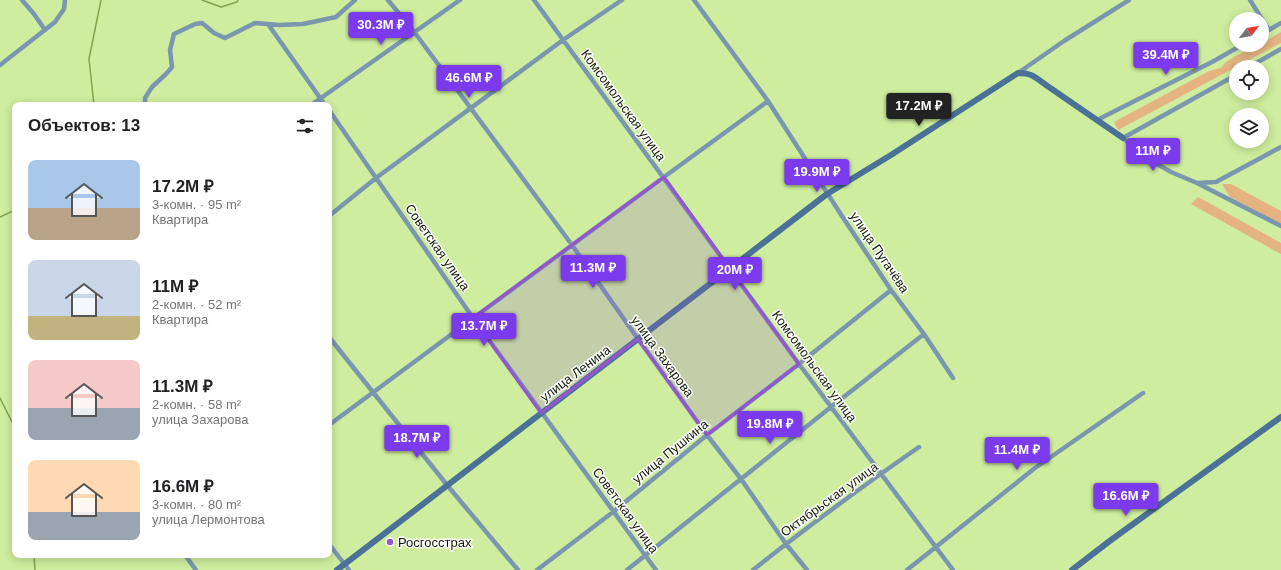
<!DOCTYPE html>
<html lang="ru">
<head>
<meta charset="utf-8">
<style>
	:root { --surface:#fff; --page:#f2f2f2; --text:#202124; --muted:#757577; --accent:#7c3aed }
	body { margin:0; font-family:Arial,sans-serif; background:var(--page); color:var(--text); height:100vh; display:flex; flex-direction:column; font-size:15px; white-space:nowrap }
	* { box-sizing:border-box; margin:0 }
	p { font-size:13px; color:var(--muted) }
	.icon { flex:none; width:22px; height:22px; fill:none; stroke:currentColor; stroke-width:2; stroke-linecap:round; stroke-linejoin:round }
	.map { position:relative; flex:1; overflow:hidden }
	.details { position:absolute; left:12px; top:102px; width:320px; height:456px; display:flex; flex-direction:column; background:var(--surface); border-radius:8px; box-shadow:0 2px 10px #0003 }
	.details>* { flex:none }
	.needle { width:26px; rotate:59deg }
	.tools { position:absolute; left:1229px; top:12px; display:grid; gap:8px }
	.tools a { display:grid; place-items:center; width:40px; height:40px; border-radius:50%; background:var(--surface); box-shadow:0 2px 10px #0003; font-size:20px }
	.price { position:absolute; translate:-50% -34px; padding:0 9px; border-radius:4px; background:var(--accent); color:#fff; font-size:13px; line-height:26px; filter:drop-shadow(0 1px 2px #0008) }
	.price::after { content:''; position:absolute; left:50%; top:24px; width:12px; height:9px; margin-left:-6px; background:inherit; clip-path:polygon(0 0,100% 0,50% 100%) }
	.price.selected { background:#222; color:#fff }
	ul { padding:0; list-style:none }
	li { display:flex; align-items:center; gap:12px; height:100px; padding:0 16px }
	li span { display:grid; place-items:center; flex:none; width:112px; height:80px; border-radius:8px; color:#555 }
	li>.icon { margin-inline-start:auto }
	span .icon { width:48px; height:48px; fill:#fffc; stroke-width:1 }
	li b { font-size:17px }
	h2 { display:flex; justify-content:space-between; align-items:center; height:48px; padding:0 16px; font-size:17px }
	.map>svg:first-child { display:block }
	.green { fill:#e4b381 }
	.lines { fill:none; stroke-linecap:round; stroke-linejoin:round }
	.stream { stroke:#84a34d; stroke-width:1.5 }
	.street { stroke:#7b96af; stroke-width:4.5 }
	.secondary { stroke:#497296; stroke-width:6 }
	.marked { fill:#9456cc; fill-opacity:0.2; stroke:#9456cc; stroke-width:3; stroke-linejoin:round }
	.poi-dot { fill:#9456cc; stroke:#fff; stroke-width:1.5 }
	.labels { text-anchor:middle; stroke-width:3; stroke-linejoin:round; paint-order:stroke }
	.street-label { font-size:13px; fill:#111b00; stroke:#fff }
	.poi-label { font-size:13px; fill:#111b00; stroke:#fff; text-anchor:start }
</style>
</head>
<body>
<div class="map">
<svg width="1281" height="570" viewBox="0 0 1281 570">
	<rect width="100%" height="100%" fill="#ceed9e"/>
	<path class="green" d="M 1281,32 L 1281,43 L 1118,130 L 1114,122 L 1209,71 L 1221,68 C 1228,57 1249,49 1262,47 L 1269,39 Z
		M 1222,184 L 1231,184 L 1281,211 L 1281,224 L 1230,197 Z
		M 1198,197 L 1281,243 L 1281,254 L 1191,204 Z"/>
	<g class="lines">
		<path class="stream" d="M 202,0 L 221,7 L 237,2 L 238,0
			M 94,105 L 89,59 L 101,0
			M 0,217 L 15,210
			M 0,398 L 15,428
			M 34,555 L 35,570"/>
		<path class="street" d="M 22,0 L 34,14 L 45,30
			M 388,0 L 415,33 L 572,245 L 638,339 L 707,435 L 741,479 L 786,544 L 807,570
			M 534,0 L 799,364 L 953,570
			M 694,0 L 768,101 L 840,213 L 891,290 L 924,334 L 953,378
			M 1250,0 L 1269,30
			M 268,24 L 279,25 L 303,24 L 336,17 L 355,0
			M 1262,34 L 1281,23
			M 0,65 L 55,22 L 64,9 L 65,0
			M 1249,67 L 1281,49
			M 1018,73 L 1064,41 L 1129,0
			M 1236,75 L 1123,138 L 1145,157 L 1171,172 L 1197,183 L 1281,226
			M 143,105 L 145,103 L 145,98 L 152,87 L 166,74 L 172,67 L 170,50 L 174,34 L 195,24 L 202,23 L 214,33 L 225,38 L 255,23 L 268,24 L 325,105
			M 311,105 L 460,0
			M 329,110 L 473,318 L 656,570
			M 1097,120 L 1212,62 L 1242,45
			M 1198,183 L 1216,182 L 1281,147
			M 329,216 L 376,178 L 563,40 L 622,0
			M 329,337 L 447,485 L 518,570
			M 329,425 L 664,177 L 768,101
			M 329,544 L 349,570
			M 185,555 L 196,570
			M 537,570 L 613,512 L 707,435 L 799,364 L 891,290
			M 627,570 L 831,407 L 924,334
			M 753,570 C 807,527 863,486 919,447
			M 907,570 L 1035,468 L 1143,393"/>
		<path class="secondary" d="M 337,570 L 827,194 L 891,155 L 1018,73 C 1032,73 1035,77 1046,85 L 1123,138
			M 1072,570 L 1111,540 L 1281,417"/>
	</g>
	<path class="marked" d="M 664,177 L 799,364 L 707,435 L 638,339 L 541,413 L 473,318 Z"/>
	<circle class="poi-dot" cx="390" cy="542" r="4"/>
	<g class="labels">
		<g class="street-label">
			<text transform="translate(624 105) rotate(54)" y="5">Комсомольская улица</text>
			<text transform="translate(438 247) rotate(55)" y="5">Советская улица</text>
			<text transform="translate(880 252) rotate(56)" y="5">улица Пугачёва</text>
			<text transform="translate(663 356) rotate(54)" y="5">улица Захарова</text>
			<text transform="translate(815 366) rotate(54)" y="5">Комсомольская улица</text>
			<text transform="translate(575 373) rotate(-37)" y="5">улица Ленина</text>
			<text transform="translate(670 451) rotate(-39)" y="5">улица Пушкина</text>
			<text transform="translate(829 499) rotate(-36)" y="5">Октябрьская улица</text>
			<text transform="translate(626 510) rotate(54)" y="5">Советская улица</text>
		</g>
		<g class="poi-label">
			<text x="398" y="547">Росгосстрах</text>
		</g>
	</g>
</svg>
<div class="tools">
<a><svg class="needle" viewBox="-14 -14 28 28"><path d="M0-13l5 13h-10z" fill="#e53935"/><path d="M0 13l5-13h-10z" fill="#757577"/></svg></a>
<a><svg class="icon" aria-label="locate" viewBox="0 0 24 24"><circle cx="12" cy="12" r="6"/><path d="M12 2v4M12 18v4M2 12h4M18 12h4"/></svg></a>
<a><svg class="icon" aria-label="layers" viewBox="0 0 24 24"><path d="M12 4l9 5-9 5-9-5zM3 14l9 5 9-5"/></svg></a>
</div>
<b class="price" style="left:381px;top:46px">30.3M ₽</b>
<b class="price" style="left:1166px;top:76px">39.4M ₽</b>
<b class="price" style="left:469px;top:99px">46.6M ₽</b>
<b class="price selected" style="left:919px;top:127px">17.2M ₽</b>
<b class="price" style="left:1153px;top:172px">11M ₽</b>
<b class="price" style="left:817px;top:193px">19.9M ₽</b>
<b class="price" style="left:593px;top:289px">11.3M ₽</b>
<b class="price" style="left:735px;top:291px">20M ₽</b>
<b class="price" style="left:484px;top:347px">13.7M ₽</b>
<b class="price" style="left:770px;top:445px">19.8M ₽</b>
<b class="price" style="left:417px;top:459px">18.7M ₽</b>
<b class="price" style="left:1017px;top:471px">11.4M ₽</b>
<b class="price" style="left:1126px;top:517px">16.6M ₽</b>
<section class="details">
<h2>Объектов: 13<svg class="icon" aria-label="filters" viewBox="0 0 24 24"><path d="M4 7h16M4 17h16"/><circle cx="9" cy="7" r="2"/><circle cx="15" cy="17" r="2"/></svg></h2>
<ul>
<li><span style="background:linear-gradient(#a9c7e8 60%,#b9a48a 0)"><svg class="icon" aria-label="home" viewBox="0 0 24 24"><path d="M3 11l9-7 9 7M6 9v11h12V9"/></svg></span><div><b>17.2M ₽</b><p>3-комн. · 95 m²</p><p>Квартира</p></div></li>
<li><span style="background:linear-gradient(#c9d6e8 70%,#c2b280 0)"><svg class="icon" aria-label="home" viewBox="0 0 24 24"><path d="M3 11l9-7 9 7M6 9v11h12V9"/></svg></span><div><b>11M ₽</b><p>2-комн. · 52 m²</p><p>Квартира</p></div></li>
<li><span style="background:linear-gradient(#f6c9c9 60%,#9aa5b1 0)"><svg class="icon" aria-label="home" viewBox="0 0 24 24"><path d="M3 11l9-7 9 7M6 9v11h12V9"/></svg></span><div><b>11.3M ₽</b><p>2-комн. · 58 m²</p><p>улица Захарова</p></div></li>
<li><span style="background:linear-gradient(#ffd9b3 65%,#9aa5b1 0)"><svg class="icon" aria-label="home" viewBox="0 0 24 24"><path d="M3 11l9-7 9 7M6 9v11h12V9"/></svg></span><div><b>16.6M ₽</b><p>3-комн. · 80 m²</p><p>улица Лермонтова</p></div></li>
</ul>
</section>
</div>
</body>
</html>
